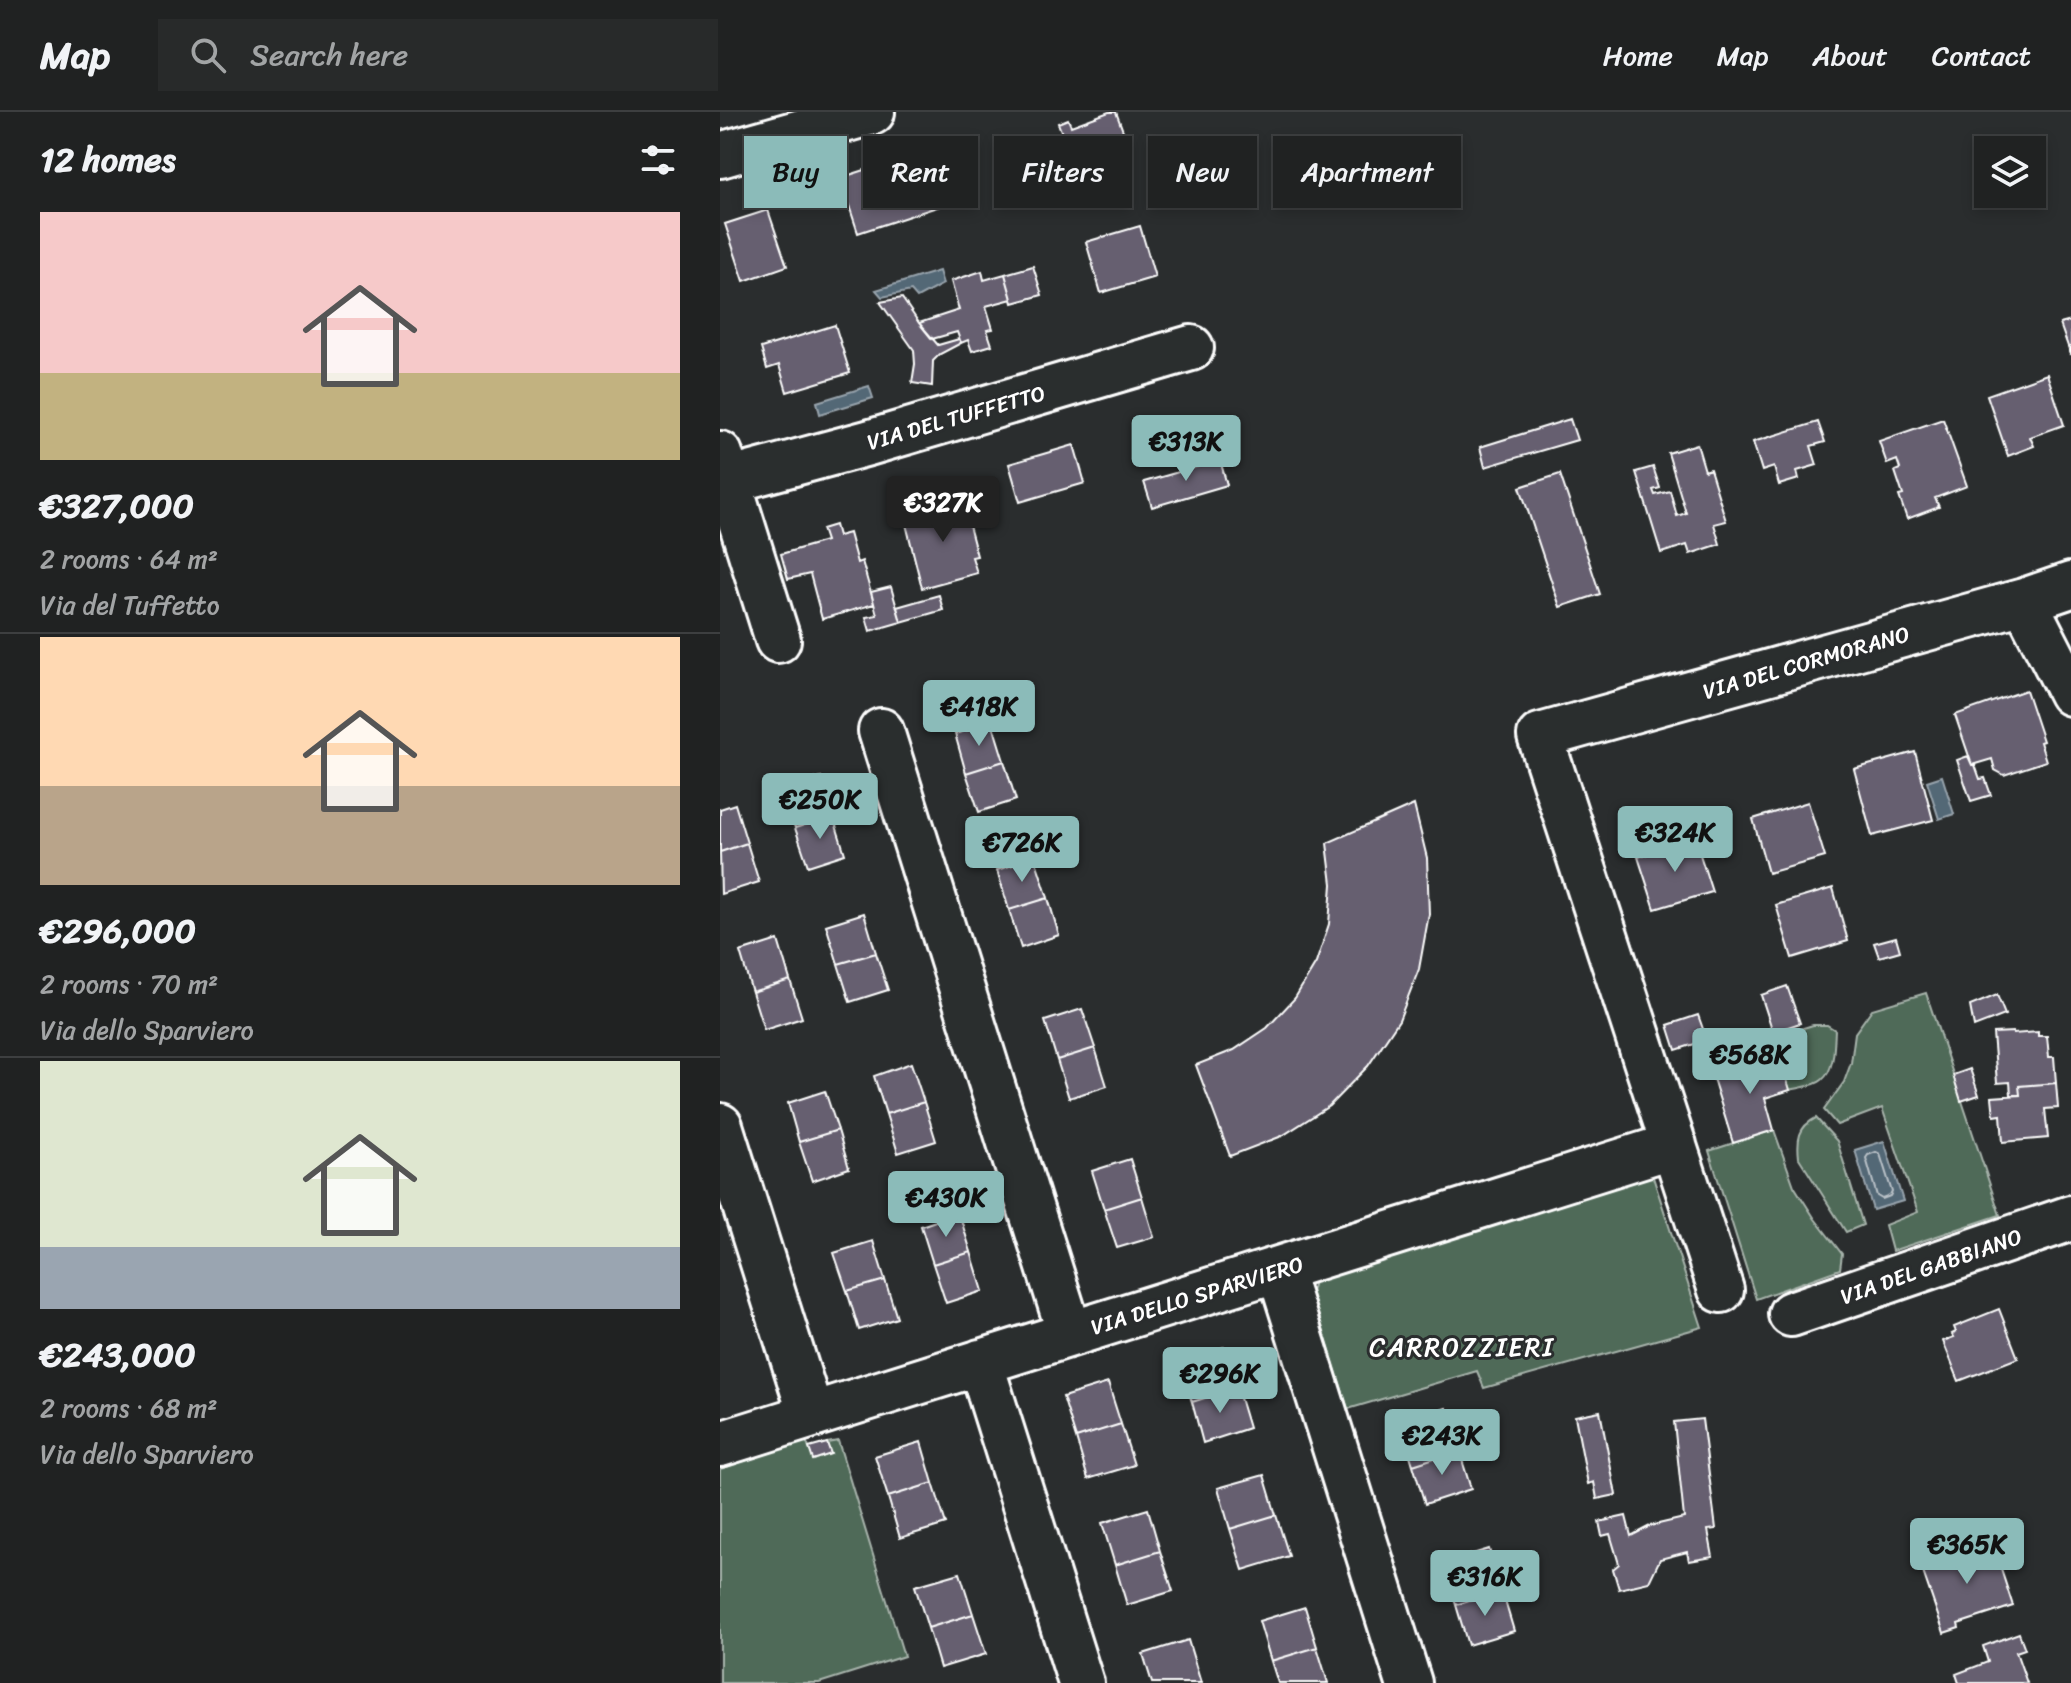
<!DOCTYPE html>
<html lang="en">
<head>
<meta charset="utf-8">
<style>
	:root { --surface:#202222; --page:#282a2a; --text:#f1f3f6; --muted:#a2a4a5; --line:#3d3f40; --accent:#8bbbb9 }
	body { margin:0; font-family:Sriracha,sans-serif; background:var(--page); color:var(--text); height:100vh; display:flex; flex-direction:column; font-size:30px; white-space:nowrap }
	* { box-sizing:border-box; margin:0 }
	p { font-size:26px; color:var(--muted) }
	.icon { flex:none; width:44px; height:44px; fill:none; stroke:currentColor; stroke-width:2; stroke-linecap:round; stroke-linejoin:round }
	.map { position:relative; flex:1; overflow:hidden }
	.side { display:flex; flex-direction:column; background:var(--surface); width:720px }
	.side>* { flex:none }
	.top-card { position:absolute; left:24px; top:24px; width:760px; height:72px; display:flex; gap:16px }
	.tools { position:absolute; left:1254px; top:24px; display:grid; gap:16px }
	.tools a { display:grid; place-items:center; width:72px; height:72px; border-radius:0px; background:var(--surface); box-shadow:0 4px 12px #0003,0 0 0 2px var(--line); font-size:40px }
	.price { position:absolute; translate:-50% -68px; padding:0 18px; border-radius:8px; background:var(--accent); color:#111; font-size:26px; line-height:52px; filter:drop-shadow(0 2px 4px #0008) }
	.price::after { content:''; position:absolute; left:50%; top:48px; width:24px; height:18px; margin-left:-12px; background:inherit; clip-path:polygon(0 0,100% 0,50% 100%) }
	.price.selected { background:#222; color:#fff }
	ul { padding:0; list-style:none }
	li { display:grid; align-content:center; gap:16px; height:424px; padding:0 40px }
	li+li { border-top:2px solid var(--line) }
	li span { display:grid; place-items:center; height:248px; border-radius:0px; color:#555 }
	li>.icon { margin-inline-start:auto }
	span .icon { width:144px; height:144px; fill:#fffc; stroke-width:1 }
	li b { font-size:34px }
	h2 { display:flex; justify-content:space-between; align-items:center; height:96px; padding:0 40px; font-size:34px }
	.chip { padding:0 28px; border-radius:0px; background:var(--surface); box-shadow:0 4px 12px #0003,0 0 0 2px var(--line); font-size:28px; line-height:72px }
	.chip.selected { background:var(--accent); color:#111 }
	header { display:flex; align-items:center; gap:48px; box-sizing:border-box; height:112px; padding:0 40px; background:var(--surface); border-bottom:2px solid var(--line) }
	header strong { font-size:38px }
	nav { display:flex; gap:44px; margin-inline-start:auto; font-size:28px }
	.search { width:560px; height:72px; background:var(--page); display:flex; align-items:center; gap:20px; box-sizing:border-box; padding:0 28px; border-radius:0px; color:var(--muted); font-size:30px }
	main { display:flex; flex:1; min-height:0 }
	.map>svg:first-child { display:block }
	.green { fill:#506a59; stroke:#a8b4ac; stroke-width:2 }
	.water { fill:#536776; stroke:#98a4ad; stroke-width:2 }
	.lines { fill:none; stroke-linecap:round; stroke-linejoin:round }
	.shore { stroke:#bac2c8; stroke-width:2 }
	.building { fill:#665f70; stroke:#fff; stroke-width:2 }
	.minor-casing { stroke:#fff; stroke-width:50 }
	.minor { stroke:#2a2d2e; stroke-width:44 }
	.labels { text-anchor:middle; stroke-width:6; stroke-linejoin:round; paint-order:stroke }
	.street-label { font-size:22px; fill:#fff; stroke:#2a2d2e }
	.quarter-label { font-size:26px; letter-spacing:2px; fill:#fff; stroke:#2a2d2e }
</style>
</head>
<body>
<header>
<strong>Map</strong>
<div class="search"><svg class="icon" aria-label="search" viewBox="0 0 24 24"><circle cx="10" cy="10" r="6"/><path d="M15 15l6 6"/></svg>Search here</div>
<nav><a>Home</a><a>Map</a><a>About</a><a>Contact</a></nav>
</header>
<main>
<section class="side">
<h2>12 homes<svg class="icon" aria-label="filters" viewBox="0 0 24 24"><path d="M4 7h16M4 17h16"/><circle cx="9" cy="7" r="2"/><circle cx="15" cy="17" r="2"/></svg></h2>
<ul>
<li><span style="background:linear-gradient(#f6c9c9 65%,#c2b280 0)"><svg class="icon" aria-label="home" viewBox="0 0 24 24"><path d="M3 11l9-7 9 7M6 9v11h12V9"/></svg></span><div><b>€327,000</b><p>2 rooms · 64 m²</p><p>Via del Tuffetto</p></div></li>
<li><span style="background:linear-gradient(#ffd9b3 60%,#b9a48a 0)"><svg class="icon" aria-label="home" viewBox="0 0 24 24"><path d="M3 11l9-7 9 7M6 9v11h12V9"/></svg></span><div><b>€296,000</b><p>2 rooms · 70 m²</p><p>Via dello Sparviero</p></div></li>
<li><span style="background:linear-gradient(#dfe7d0 75%,#9aa5b1 0)"><svg class="icon" aria-label="home" viewBox="0 0 24 24"><path d="M3 11l9-7 9 7M6 9v11h12V9"/></svg></span><div><b>€243,000</b><p>2 rooms · 68 m²</p><p>Via dello Sparviero</p></div></li>
</ul>
</section>
<div class="map">
<svg width="1351" height="1571" viewBox="0 0 1351 1571">
	<rect width="100%" height="100%" fill="#2a2d2e"/>
	<filter id="ink" filterUnits="userSpaceOnUse"><feTurbulence type="fractalNoise" baseFrequency=".0125" numOctaves="2"/><feDisplacementMap in="SourceGraphic" scale="16" xChannelSelector="R" yChannelSelector="G"/><feConvolveMatrix kernelMatrix="1 2 1 2 8 2 1 2 1" color-interpolation-filters="sRGB"/></filter>
	<g filter="url(#ink)">
		<path class="green" d="M 1206,881 L 1280,1103 L 1172,1139 L 1165,1113 L 1198,1100 L 1162,996 L 1117,1013 L 1104,998 L 1124,970 L 1131,951 L 1135,921 L 1152,897 Z
			M 1093,913 L 1107,913 L 1115,918 C 1114,933 1115,958 1102,968 C 1094,975 1079,975 1070,978 L 1063,956 L 1085,950 L 1080,917 Z
			M 1096,1006 L 1117,1029 L 1143,1113 L 1126,1120 L 1079,1046 C 1077,1028 1078,1015 1096,1006 Z
			M 1054,1018 L 1074,1074 L 1095,1107 L 1122,1142 L 1120,1157 L 1036,1187 L 989,1039 Z
			M 932,1062 L 982,1215 L 764,1276 L 757,1259 L 628,1297 L 591,1180 L 594,1169 Z
			M 86,1329 L 94,1348 L 110,1342 L 107,1331 L 118,1329 L 184,1544 L 99,1571 L 0,1571 L 0,1357 Z"/>
		<path class="water" d="M 310,39 L 321,72 L 300,79 L 289,46 Z
			M 219,159 L 223,172 L 197,186 L 191,179 L 162,185 L 156,178 Z
			M 149,274 L 153,286 L 100,302 L 97,290 Z
			M 1222,664 L 1234,702 L 1219,707 L 1207,669 Z
			M 1164,1029 L 1183,1089 L 1153,1098 L 1135,1038 Z"/>
		<g class="lines">
			<path class="shore" d="M 1156,1040 L 1160,1042 L 1172,1080 L 1170,1084 L 1162,1087 L 1157,1084 L 1146,1046 L 1148,1043 Z"/>
		</g>
		<path class="building" d="M 389,0 L 396,0 L 407,30 L 391,36 L 399,59 L 346,79 L 349,88 L 340,91 L 323,47 L 348,37 L 338,11 L 348,7 L 351,14 Z
			M 223,33 L 241,87 L 138,121 L 120,66 Z
			M 48,98 L 67,154 L 24,169 L 5,112 Z
			M 420,114 L 435,165 L 381,181 L 366,130 Z
			M 313,154 L 322,183 L 293,191 L 285,162 Z
			M 262,159 L 264,168 L 285,162 L 292,187 L 266,194 L 273,217 L 267,218 L 272,233 L 252,239 L 248,228 L 241,231 L 237,220 L 212,227 L 199,211 L 239,198 L 231,169 Z
			M 182,186 L 199,211 L 218,233 L 239,227 L 241,231 L 220,242 L 213,249 L 212,274 L 192,271 L 195,252 L 194,238 L 160,190 Z
			M 1351,209 L 1351,243 L 1340,212 Z
			M 115,213 L 130,261 L 67,280 L 59,253 L 47,257 L 41,236 Z
			M 1327,262 L 1344,313 L 1310,325 L 1314,334 L 1288,344 L 1267,283 Z
			M 850,307 L 857,328 L 765,355 L 760,335 Z
			M 1223,307 L 1247,374 L 1215,386 L 1219,395 L 1187,407 L 1179,384 L 1183,383 L 1175,359 L 1180,357 L 1177,348 L 1167,352 L 1159,329 Z
			M 1098,310 L 1105,330 L 1091,334 L 1097,353 L 1077,359 L 1079,367 L 1059,373 L 1054,355 L 1042,359 L 1033,330 Z
			M 977,332 L 985,359 L 990,357 L 1006,409 L 994,412 L 1000,432 L 970,442 L 967,433 L 941,441 L 916,360 L 933,355 L 940,376 L 933,378 L 935,383 L 950,379 L 957,404 L 966,401 L 948,341 Z
			M 354,333 L 365,371 L 300,390 L 289,352 Z
			M 500,348 L 507,373 L 432,395 L 424,370 Z
			M 840,362 L 880,482 L 840,495 L 800,375 Z
			M 242,387 L 257,444 L 252,445 L 257,461 L 202,476 L 185,408 L 216,400 L 223,391 Z
			M 115,413 L 118,424 L 129,421 L 137,451 L 142,449 L 154,492 L 102,507 L 90,462 L 68,467 L 61,442 L 106,429 L 102,417 Z
			M 171,475 L 181,510 L 150,519 L 146,505 L 157,503 L 151,480 Z
			M 219,483 L 223,498 L 181,510 L 177,495 Z
			M 1306,578 L 1323,629 L 1320,630 L 1326,649 L 1284,663 L 1275,658 L 1272,647 L 1252,653 L 1235,603 Z
			M 272,610 L 284,649 L 246,661 L 235,622 Z
			M 1195,640 L 1213,708 L 1152,724 L 1134,657 Z
			M 1248,644 L 1252,653 L 1255,653 L 1260,667 L 1265,666 L 1271,683 L 1251,689 L 1237,648 Z
			M 284,649 L 296,688 L 259,700 L 246,661 Z
			M 101,665 L 113,704 L 75,716 L 63,677 Z
			M 1088,690 L 1105,745 L 1048,761 L 1033,707 Z
			M 15,692 L 27,731 L 0,740 L 0,697 Z
			M 694,693 L 707,746 L 709,802 L 699,857 L 679,908 L 648,954 L 609,994 L 562,1024 L 510,1044 L 476,953 L 514,938 L 547,916 L 575,886 L 596,851 L 609,812 L 612,772 L 607,731 Z
			M 113,704 L 125,742 L 88,754 L 75,716 Z
			M 975,727 L 992,780 L 935,797 L 918,745 Z
			M 27,731 L 39,770 L 1,782 L 0,740 Z
			M 315,746 L 328,786 L 289,798 L 277,758 Z
			M 1113,776 L 1128,829 L 1072,846 L 1056,793 Z
			M 328,786 L 339,823 L 301,836 L 289,798 Z
			M 144,801 L 156,841 L 118,852 L 106,813 Z
			M 1176,825 L 1180,839 L 1159,845 L 1154,831 Z
			M 58,828 L 70,868 L 32,880 L 20,840 Z
			M 156,841 L 168,878 L 130,890 L 118,852 Z
			M 70,868 L 82,906 L 44,918 L 32,880 Z
			M 1067,874 L 1080,911 L 1053,920 L 1041,883 Z
			M 1277,883 L 1285,903 L 1254,915 L 1250,894 Z
			M 362,897 L 375,936 L 337,948 L 325,909 Z
			M 978,903 L 987,928 L 956,938 L 948,913 Z
			M 1293,920 L 1293,922 L 1318,920 L 1318,924 L 1327,924 L 1329,945 L 1334,945 L 1336,971 L 1299,974 L 1300,983 L 1291,983 L 1290,970 L 1277,971 L 1273,921 Z
			M 1003,928 L 1009,948 L 987,955 L 980,935 Z
			M 375,936 L 387,974 L 349,986 L 337,948 Z
			M 1059,942 L 1070,978 L 1045,986 L 1054,1018 L 1013,1031 L 992,963 Z
			M 191,951 L 204,990 L 166,1002 L 154,964 Z
			M 1250,957 L 1259,983 L 1241,989 L 1233,963 Z
			M 1336,971 L 1338,996 L 1325,997 L 1328,1026 L 1283,1030 L 1281,1003 L 1274,1004 L 1272,985 L 1300,983 L 1299,974 Z
			M 105,979 L 118,1018 L 79,1030 L 68,991 Z
			M 204,990 L 216,1029 L 178,1041 L 166,1002 Z
			M 118,1018 L 129,1056 L 92,1069 L 79,1030 Z
			M 410,1047 L 422,1085 L 384,1097 L 372,1059 Z
			M 422,1085 L 434,1125 L 397,1136 L 384,1097 Z
			M 239,1101 L 251,1140 L 213,1152 L 201,1114 Z
			M 153,1129 L 165,1168 L 127,1179 L 114,1141 Z
			M 251,1140 L 263,1179 L 226,1191 L 213,1152 Z
			M 165,1168 L 177,1206 L 139,1218 L 127,1179 Z
			M 1279,1197 L 1298,1246 L 1239,1269 L 1223,1229 L 1234,1225 L 1232,1222 L 1236,1220 L 1234,1215 Z
			M 504,1235 L 517,1276 L 472,1290 L 458,1249 Z
			M 388,1271 L 401,1312 L 356,1326 L 343,1285 Z
			M 517,1276 L 529,1316 L 483,1331 L 472,1290 Z
			M 726,1296 L 739,1338 L 693,1353 L 680,1311 Z
			M 880,1299 L 896,1383 L 877,1387 L 874,1370 L 868,1372 L 855,1304 Z
			M 982,1307 L 996,1417 L 988,1418 L 993,1445 L 969,1449 L 967,1440 L 940,1447 L 929,1470 L 899,1477 L 893,1457 L 899,1452 L 890,1422 L 882,1424 L 879,1410 L 906,1404 L 911,1424 L 930,1414 L 964,1406 L 954,1310 Z
			M 401,1312 L 414,1353 L 368,1367 L 356,1326 Z
			M 201,1330 L 213,1371 L 168,1385 L 155,1344 Z
			M 107,1331 L 111,1342 L 93,1348 L 89,1336 Z
			M 739,1338 L 751,1377 L 705,1392 L 693,1353 Z
			M 544,1363 L 556,1403 L 510,1417 L 498,1376 Z
			M 213,1371 L 226,1412 L 180,1426 L 168,1385 Z
			M 428,1397 L 440,1439 L 395,1453 L 382,1411 Z
			M 556,1403 L 569,1444 L 523,1458 L 510,1417 Z
			M 1272,1430 L 1293,1494 L 1238,1512 L 1239,1516 L 1224,1521 L 1201,1454 Z
			M 769,1437 L 782,1479 L 736,1493 L 723,1451 Z
			M 440,1439 L 453,1479 L 407,1493 L 395,1453 Z
			M 240,1461 L 253,1502 L 208,1516 L 195,1474 Z
			M 782,1479 L 794,1519 L 748,1533 L 736,1493 Z
			M 585,1495 L 597,1535 L 551,1549 L 539,1509 Z
			M 253,1502 L 266,1542 L 220,1556 L 208,1516 Z
			M 1299,1521 L 1305,1537 L 1296,1540 L 1307,1571 L 1239,1571 L 1236,1562 L 1268,1550 L 1263,1534 Z
			M 468,1528 L 481,1571 L 432,1571 L 423,1542 Z
			M 597,1535 L 608,1571 L 558,1571 L 551,1549 Z"/>
		<g class="lines">
			<g class="minor-casing">
				<path id="minor" d="M 0,43 L 152,0
					M 0,342 L 58,528
					M 0,371 L 148,331 L 471,236
					M 1304,489 L 1351,581
					M 161,619 L 350,1222
					M 0,1014 L 91,1303
					M 559,1157 L 689,1571
					M 1001,1178 L 820,624 L 1304,489 L 1351,473
					M 1071,1202 L 1351,1106
					M 260,1250 L 361,1571
					M 0,1332 L 954,1033"/>
			</g>
			<use href="#minor" class="minor"/>
		</g>
	</g>
	<g class="labels">
		<g class="street-label">
			<text transform="translate(236 305) rotate(-16)" y="8">VIA DEL TUFFETTO</text>
			<text transform="translate(1086 550) rotate(-16)" y="8">VIA DEL CORMORANO</text>
			<text transform="translate(1211 1154) rotate(-19)" y="8">VIA DEL GABBIANO</text>
			<text transform="translate(477 1183) rotate(-17)" y="8">VIA DELLO SPARVIERO</text>
		</g>
		<g class="quarter-label">
			<text x="742" y="1244">CARROZZIERI</text>
		</g>
	</g>
</svg>
<div class="tools">
<a><svg class="icon" aria-label="layers" viewBox="0 0 24 24"><path d="M12 4l9 5-9 5-9-5zM3 14l9 5 9-5"/></svg></a>
</div>
<b class="price" style="left:466px;top:371px">€313K</b>
<b class="price selected" style="left:223px;top:432px">€327K</b>
<b class="price" style="left:259px;top:636px">€418K</b>
<b class="price" style="left:100px;top:729px">€250K</b>
<b class="price" style="left:955px;top:762px">€324K</b>
<b class="price" style="left:302px;top:772px">€726K</b>
<b class="price" style="left:1030px;top:984px">€568K</b>
<b class="price" style="left:226px;top:1127px">€430K</b>
<b class="price" style="left:500px;top:1303px">€296K</b>
<b class="price" style="left:722px;top:1365px">€243K</b>
<b class="price" style="left:1247px;top:1474px">€365K</b>
<b class="price" style="left:765px;top:1506px">€316K</b>
<div class="top-card">
<a class="chip selected">Buy</a>
<a class="chip">Rent</a>
<a class="chip">Filters</a>
<a class="chip">New</a>
<a class="chip">Apartment</a>
</div>
</div>
</main>
</body>
</html>
